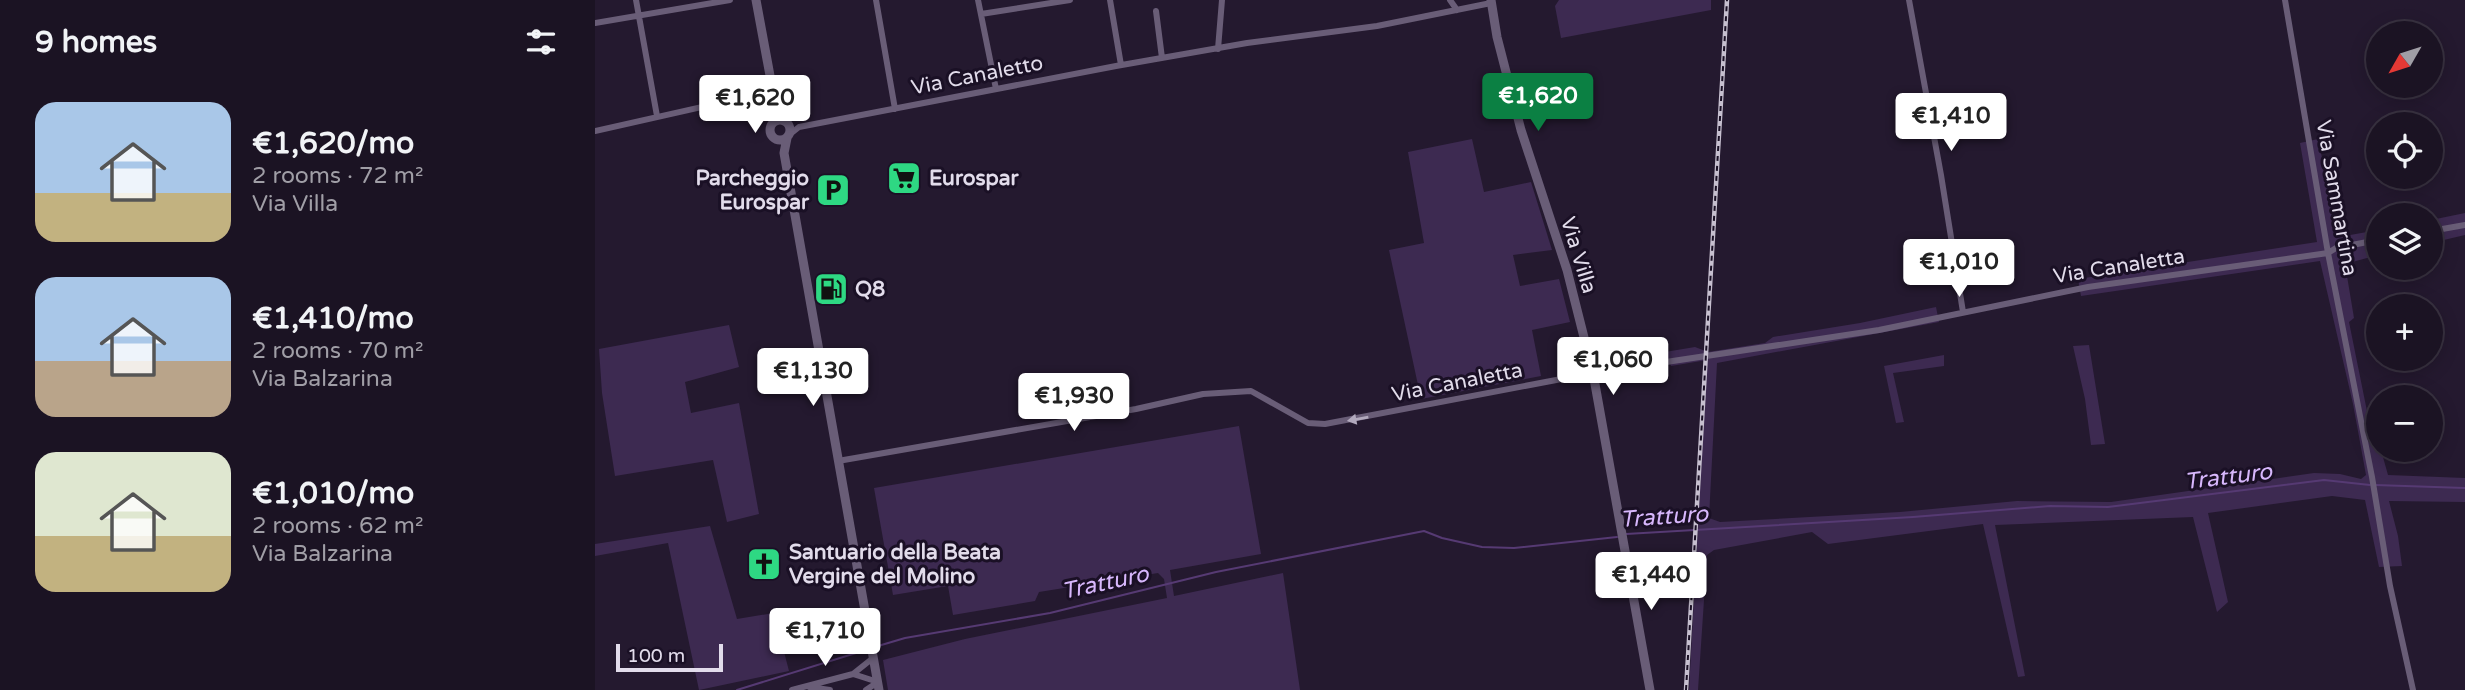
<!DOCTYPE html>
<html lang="en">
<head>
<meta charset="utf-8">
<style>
	:root { --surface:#1b1323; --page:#282030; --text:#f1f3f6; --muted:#a09ea6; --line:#393241; --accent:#0b8043 }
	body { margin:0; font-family:"Varela Round",sans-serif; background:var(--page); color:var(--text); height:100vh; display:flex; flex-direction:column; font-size:26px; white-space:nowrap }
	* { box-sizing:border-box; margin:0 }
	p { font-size:23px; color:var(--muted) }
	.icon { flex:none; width:38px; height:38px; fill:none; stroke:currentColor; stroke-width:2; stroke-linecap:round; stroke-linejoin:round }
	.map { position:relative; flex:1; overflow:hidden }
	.sheet { display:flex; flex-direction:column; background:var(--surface); width:595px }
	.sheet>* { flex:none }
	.needle { width:46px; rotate:231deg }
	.tools { position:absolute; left:1771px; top:21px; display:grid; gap:14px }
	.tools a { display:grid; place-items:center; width:77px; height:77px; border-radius:50%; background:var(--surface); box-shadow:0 4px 18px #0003,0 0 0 2px var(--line); font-size:35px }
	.scale { position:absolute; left:21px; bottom:18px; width:107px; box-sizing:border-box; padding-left:7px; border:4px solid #e2dceb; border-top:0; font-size:19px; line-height:24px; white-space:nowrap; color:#e2dceb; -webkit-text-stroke:5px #1a1025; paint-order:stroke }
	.price { position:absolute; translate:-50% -60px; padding:0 16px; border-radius:7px; background:#fff; color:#222; font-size:23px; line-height:46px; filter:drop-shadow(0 2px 4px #0008) }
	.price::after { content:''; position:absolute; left:50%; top:42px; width:21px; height:16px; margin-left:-10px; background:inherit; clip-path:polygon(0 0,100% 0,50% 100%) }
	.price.on { background:var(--accent); color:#fff }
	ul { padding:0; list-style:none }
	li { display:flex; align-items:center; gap:21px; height:175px; padding:0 35px }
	li span { display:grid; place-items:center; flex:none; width:196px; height:140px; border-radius:21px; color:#555 }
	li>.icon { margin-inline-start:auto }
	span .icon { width:84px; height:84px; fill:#fffc; stroke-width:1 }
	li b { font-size:30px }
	h2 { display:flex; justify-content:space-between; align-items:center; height:84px; padding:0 35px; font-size:30px }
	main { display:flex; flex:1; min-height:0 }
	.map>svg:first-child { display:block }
	.green { fill:#3d2a51 }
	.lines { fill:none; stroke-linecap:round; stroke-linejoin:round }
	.stream { stroke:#563a73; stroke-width:2 }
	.street { stroke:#695d77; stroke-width:6 }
	.secondary { stroke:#695d77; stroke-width:9 }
	.rail-casing { stroke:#c6bfcf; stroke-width:4.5 }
	.rail { stroke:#1a1025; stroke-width:2; stroke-dasharray:5; stroke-linecap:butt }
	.oneway { fill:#b2a9bd }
	.labels { text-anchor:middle; stroke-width:6; stroke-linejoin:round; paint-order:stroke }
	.street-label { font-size:21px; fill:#e2dceb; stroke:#1a1025 }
	.poi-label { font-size:21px; font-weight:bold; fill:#e2dceb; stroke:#1a1025; text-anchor:start }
	.water-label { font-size:23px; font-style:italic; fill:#d7b7fc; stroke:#1a1025 }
</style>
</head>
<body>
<main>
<section class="sheet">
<h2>9 homes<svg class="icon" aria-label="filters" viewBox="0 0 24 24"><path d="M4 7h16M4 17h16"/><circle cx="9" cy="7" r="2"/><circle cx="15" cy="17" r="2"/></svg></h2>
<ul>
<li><span style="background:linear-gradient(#a9c7e8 65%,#c2b280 0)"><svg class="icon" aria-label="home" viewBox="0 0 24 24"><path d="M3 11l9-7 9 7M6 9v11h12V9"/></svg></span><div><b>€1,620/mo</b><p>2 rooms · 72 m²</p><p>Via Villa</p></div></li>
<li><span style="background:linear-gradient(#a9c7e8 60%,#b9a48a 0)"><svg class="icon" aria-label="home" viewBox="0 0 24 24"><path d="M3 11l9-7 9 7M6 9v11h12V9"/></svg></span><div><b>€1,410/mo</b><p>2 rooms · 70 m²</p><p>Via Balzarina</p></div></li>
<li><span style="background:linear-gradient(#dfe7d0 60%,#c2b280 0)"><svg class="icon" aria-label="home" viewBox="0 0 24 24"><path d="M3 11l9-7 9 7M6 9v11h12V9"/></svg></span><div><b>€1,010/mo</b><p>2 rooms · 62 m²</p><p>Via Balzarina</p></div></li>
</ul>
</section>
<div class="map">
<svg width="1870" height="690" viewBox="0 0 1870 690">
	<rect width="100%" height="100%" fill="#24192f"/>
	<path class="green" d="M 964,0 L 1116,0 L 1116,10 L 966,38 L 960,6 Z
		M 877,139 L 889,192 L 936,182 L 957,250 L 918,255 L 925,286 L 964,279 L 975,322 L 937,330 L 946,376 L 826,399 L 794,250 L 829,243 L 813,152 Z
		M 1723,139 L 1744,237 L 1783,230 L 1783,255 L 1750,264 L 1759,318 L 1754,322 L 1774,421 L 1778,424 L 1783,450 L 1786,450 L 1793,475 L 1870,478 L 1870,502 L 1794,501 L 1803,536 L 1807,566 L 1784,567 L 1770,500 L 1737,496 L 1613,513 L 1633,602 L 1622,612 L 1598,517 L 1400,525 L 1430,676 L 1423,677 L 1388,524 L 1233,544 L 1217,532 L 1119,550 L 1112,555 L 1103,690 L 1094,690 L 1112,360 L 1076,366 L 1070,352 L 1100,347 L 1113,352 L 1170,343 L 1178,337 L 1265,323 L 1341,307 L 1344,322 L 1122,363 L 1114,518 L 1125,522 L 1305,512 L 1422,501 L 1516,502 L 1719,473 L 1745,474 L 1766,479 L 1771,475 L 1758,404 L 1725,261 L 1486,296 L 1483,279 L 1722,242 L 1705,143 Z
		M 1870,213 L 1870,235 L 1836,243 L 1836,220 Z
		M 134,325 L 144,367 L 90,382 L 96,413 L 144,403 L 164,514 L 132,522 L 118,460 L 20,476 L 7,393 L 4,349 Z
		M 1494,345 L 1510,444 L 1496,445 L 1490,399 L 1478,346 Z
		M 1349,355 L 1349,366 L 1298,373 L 1309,422 L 1301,423 L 1289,366 Z
		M 644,426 L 666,554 L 575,570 L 579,596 L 688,573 L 705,690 L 293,690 L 288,660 L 370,639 L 572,598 L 569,579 L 563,573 L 444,592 L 440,601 L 358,615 L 353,586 L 298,595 L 279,488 Z
		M 115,526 L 142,619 L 179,613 L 194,671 L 104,690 L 73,543 L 0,556 L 0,544 Z"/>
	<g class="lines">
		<path class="stream" d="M 1780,485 L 1870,488
			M 1031,534 L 1318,517 L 1455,506 L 1513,507 L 1729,480 L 1775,485
			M 283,646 L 310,638 L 455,613 L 621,572 L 829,531 L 847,538 L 887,547 L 919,548 L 1022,537
			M 142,690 L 261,653"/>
		<path class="street" d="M 41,0 L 62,116
			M 281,0 L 300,109
			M 383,0 L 401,89
			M 515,0 L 526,65
			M 855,0 L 862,10
			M 1314,0 L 1346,175 L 1368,312
			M 1690,0 L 1733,253 L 1777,477 L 1795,586 L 1818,690
			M 561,11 L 567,58
			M 386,14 L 475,0
			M 0,23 L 135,0
			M 623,49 L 627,0
			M 0,131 L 178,91
			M 194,135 L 204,127 L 521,66 L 652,43 L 782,26 L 896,3
			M 1836,231 L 1870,225
			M 243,461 L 541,409 L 608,394 L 656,391 L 713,423 L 730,424 L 998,373 L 1284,330 L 1493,287 L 1733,253 L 1741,248 L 1783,240
			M 258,674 L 283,682 L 271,690
			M 214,687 L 235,690
			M 197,690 L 258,674 L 278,658"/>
		<path class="secondary" d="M 161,0 L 181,108 L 189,121
			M 896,0 L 902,37 L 926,130 L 972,270 L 998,373 L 1055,690
			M175 130a10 10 0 1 1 20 0a10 10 0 1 1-20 0Z
			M 192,138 L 189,153 L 284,690"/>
		<g class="rail-casing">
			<path id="rail" d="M 1091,690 L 1132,0"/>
		</g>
		<use href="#rail" class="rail"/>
	</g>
	<defs><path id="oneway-solid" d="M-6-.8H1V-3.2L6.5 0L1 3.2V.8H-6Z" transform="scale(1.75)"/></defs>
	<use class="oneway" href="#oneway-solid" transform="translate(763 419) rotate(170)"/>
	<defs>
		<g id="supermarket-square" transform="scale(1.75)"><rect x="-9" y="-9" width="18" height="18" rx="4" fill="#2ed883" stroke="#1a1025"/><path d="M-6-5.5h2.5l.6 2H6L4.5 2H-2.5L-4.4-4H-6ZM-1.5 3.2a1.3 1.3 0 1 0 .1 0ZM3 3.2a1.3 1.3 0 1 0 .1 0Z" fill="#111"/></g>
		<g id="parking-square" transform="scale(1.75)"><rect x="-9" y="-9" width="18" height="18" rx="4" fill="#2ed883" stroke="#1a1025"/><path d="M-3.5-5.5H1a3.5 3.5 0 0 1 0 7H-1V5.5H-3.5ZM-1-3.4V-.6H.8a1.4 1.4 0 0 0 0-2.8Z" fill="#111"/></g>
		<g id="fuel-square" transform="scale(1.75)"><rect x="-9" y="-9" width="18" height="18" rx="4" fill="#2ed883" stroke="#1a1025"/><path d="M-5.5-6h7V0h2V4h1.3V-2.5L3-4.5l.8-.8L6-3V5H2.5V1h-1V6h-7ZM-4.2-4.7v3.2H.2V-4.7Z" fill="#111"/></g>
		<g id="church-square" transform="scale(1.75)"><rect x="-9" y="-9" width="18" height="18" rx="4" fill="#2ed883" stroke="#1a1025"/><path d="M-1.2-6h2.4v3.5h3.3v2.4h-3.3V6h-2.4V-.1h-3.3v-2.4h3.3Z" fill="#111"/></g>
	</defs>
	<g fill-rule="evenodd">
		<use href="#supermarket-square" x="309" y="178"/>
		<use href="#parking-square" x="238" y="190"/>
		<use href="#fuel-square" x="236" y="289"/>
		<use href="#church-square" x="169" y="564"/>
	</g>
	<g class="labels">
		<g class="street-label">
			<text transform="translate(382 75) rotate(-11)" y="7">Via Canaletto</text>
			<text transform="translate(1742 198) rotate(80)" y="7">Via Sammartina</text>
			<text transform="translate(984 255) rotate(73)" y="7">Via Villa</text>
			<text transform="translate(1524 266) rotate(-9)" y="7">Via Canaletta</text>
			<text transform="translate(862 382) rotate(-11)" y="7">Via Canaletta</text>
		</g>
		<g class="poi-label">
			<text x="214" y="185" text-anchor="end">Parcheggio<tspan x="214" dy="24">Eurospar</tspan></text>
			<text x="334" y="185">Eurospar</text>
			<text x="260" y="296">Q8</text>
			<text x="194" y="559">Santuario della Beata<tspan x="194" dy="24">Vergine del Molino</tspan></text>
		</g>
		<g class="water-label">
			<text transform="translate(1633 476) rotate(-7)" y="8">Tratturo</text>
			<text transform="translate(1069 516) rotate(-4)" y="8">Tratturo</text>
			<text transform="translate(510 582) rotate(-12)" y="8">Tratturo</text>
		</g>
	</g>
</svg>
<div class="tools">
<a><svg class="needle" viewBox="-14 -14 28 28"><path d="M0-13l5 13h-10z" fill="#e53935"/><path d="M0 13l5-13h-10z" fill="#a09ea6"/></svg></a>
<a><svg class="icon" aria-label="locate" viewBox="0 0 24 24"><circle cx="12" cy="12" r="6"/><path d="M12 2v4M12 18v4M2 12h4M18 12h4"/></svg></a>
<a><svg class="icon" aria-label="layers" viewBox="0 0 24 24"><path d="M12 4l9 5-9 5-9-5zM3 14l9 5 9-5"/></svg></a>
<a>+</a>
<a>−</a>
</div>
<div class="scale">100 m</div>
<b class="price on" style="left:943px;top:133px">€1,620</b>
<b class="price" style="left:160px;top:135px">€1,620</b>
<b class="price" style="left:1356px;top:153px">€1,410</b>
<b class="price" style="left:1364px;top:299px">€1,010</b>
<b class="price" style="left:1018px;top:397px">€1,060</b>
<b class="price" style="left:218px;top:408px">€1,130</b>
<b class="price" style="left:479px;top:433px">€1,930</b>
<b class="price" style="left:1056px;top:612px">€1,440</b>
<b class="price" style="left:230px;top:668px">€1,710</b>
</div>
</main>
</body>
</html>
